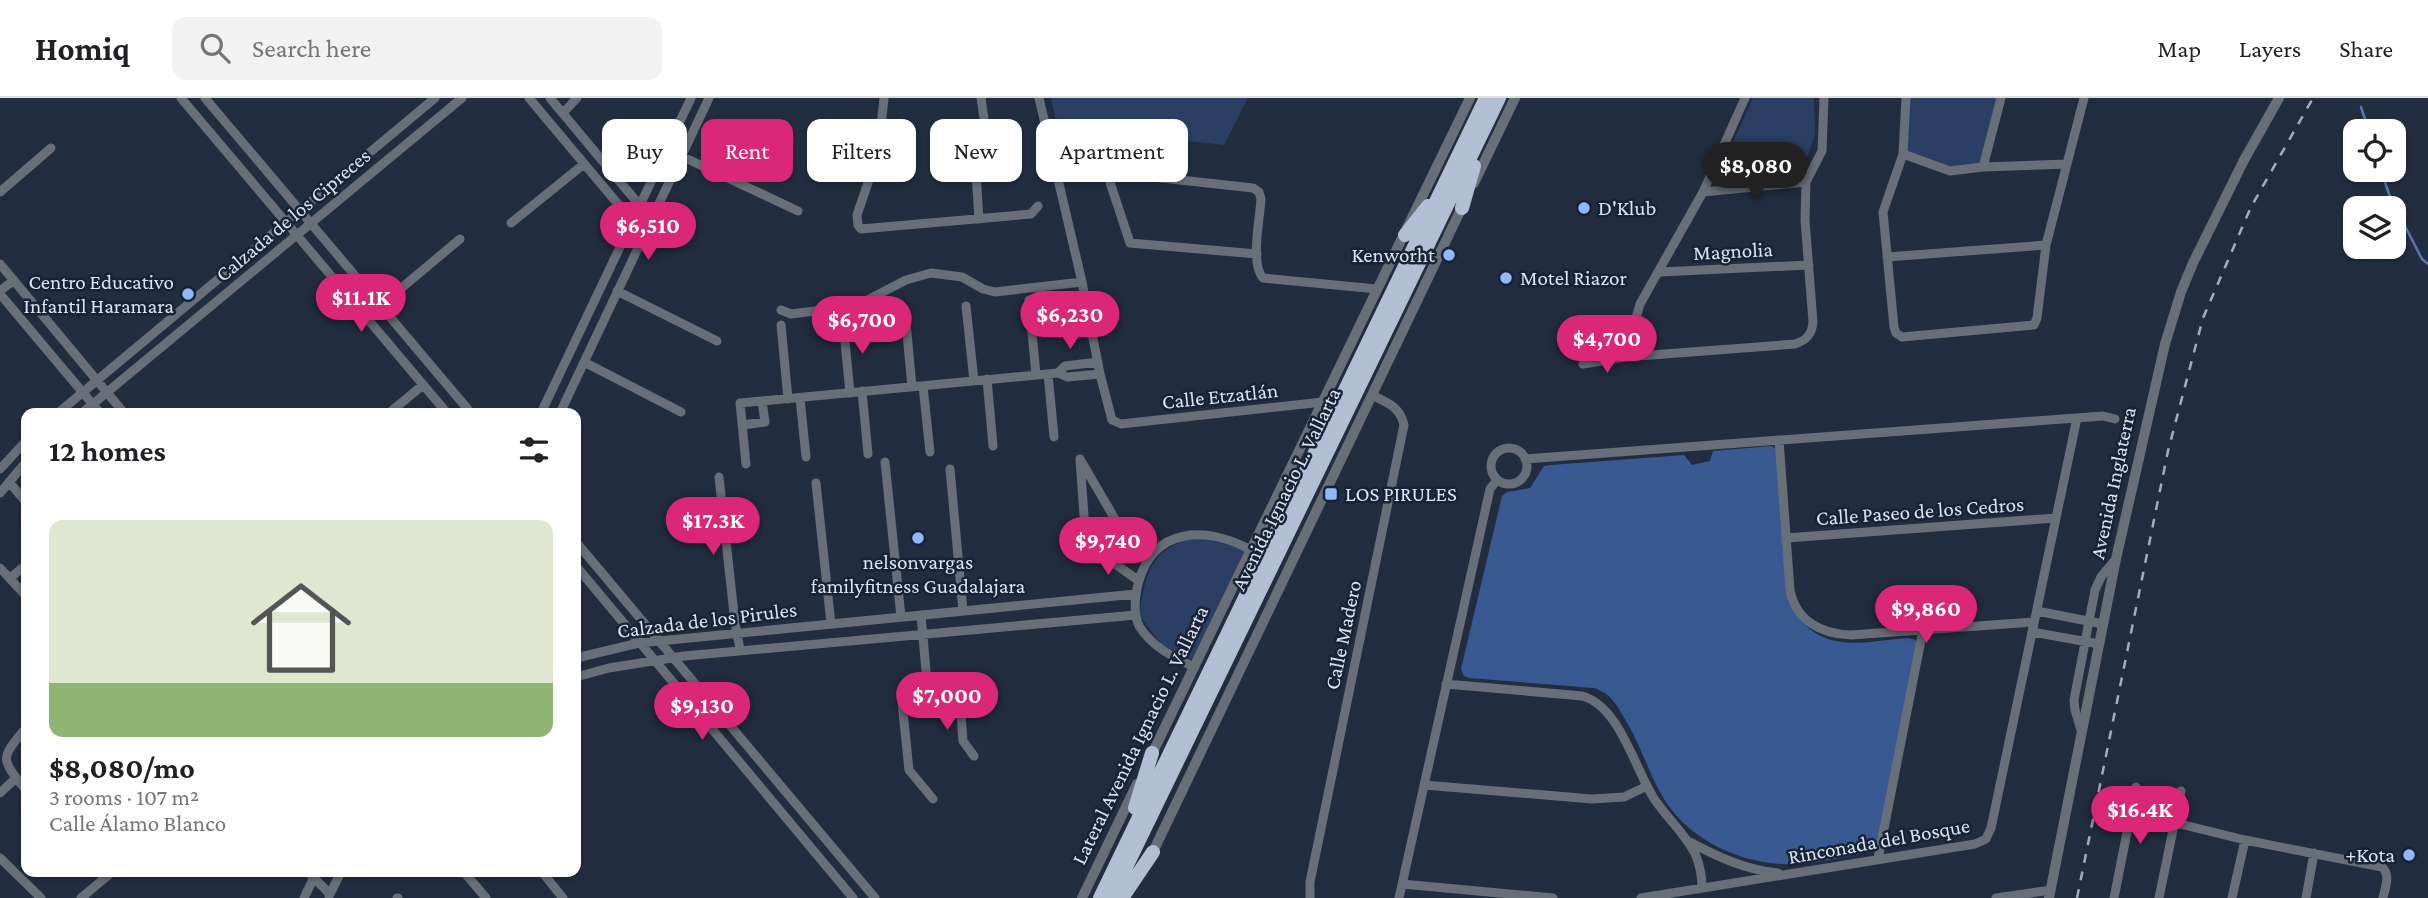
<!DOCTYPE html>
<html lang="en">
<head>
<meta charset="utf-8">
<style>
	:root { --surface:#fff; --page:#f2f2f2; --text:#202124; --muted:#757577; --line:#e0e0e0; --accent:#db2777 }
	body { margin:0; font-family:"Crimson Pro",serif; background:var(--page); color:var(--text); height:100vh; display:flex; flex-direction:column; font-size:26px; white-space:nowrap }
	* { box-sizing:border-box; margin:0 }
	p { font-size:23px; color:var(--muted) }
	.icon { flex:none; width:38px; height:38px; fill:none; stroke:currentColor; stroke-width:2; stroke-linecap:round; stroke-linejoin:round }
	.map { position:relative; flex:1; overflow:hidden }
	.panel { position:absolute; left:21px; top:310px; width:560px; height:469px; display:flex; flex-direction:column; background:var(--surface); border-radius:14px; box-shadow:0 2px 5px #0004 }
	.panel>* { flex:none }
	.hud { position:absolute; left:602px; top:21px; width:665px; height:63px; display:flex; gap:14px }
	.fabs { position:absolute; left:2343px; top:21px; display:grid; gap:14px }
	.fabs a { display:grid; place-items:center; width:63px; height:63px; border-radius:14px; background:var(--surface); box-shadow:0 2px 5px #0004; font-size:35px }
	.price { position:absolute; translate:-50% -60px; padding:0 16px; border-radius:24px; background:var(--accent); color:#fff; font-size:23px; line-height:46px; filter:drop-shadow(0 2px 4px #0008) }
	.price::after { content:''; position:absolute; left:50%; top:42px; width:21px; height:16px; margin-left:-10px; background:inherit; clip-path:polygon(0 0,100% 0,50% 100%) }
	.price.active { background:#222; color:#fff }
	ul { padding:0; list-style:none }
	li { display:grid; align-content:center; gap:14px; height:371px; padding:0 28px }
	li+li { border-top:2px solid var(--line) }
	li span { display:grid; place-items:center; height:217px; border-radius:14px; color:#555 }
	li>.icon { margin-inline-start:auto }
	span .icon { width:126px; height:126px; fill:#fffc; stroke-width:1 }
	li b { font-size:30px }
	h2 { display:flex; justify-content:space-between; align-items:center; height:84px; padding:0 28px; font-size:30px }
	.pill { padding:0 24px; border-radius:14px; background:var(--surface); box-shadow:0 2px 5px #0004; font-size:24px; line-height:63px }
	.pill.active { background:var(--accent); color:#fff }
	header { display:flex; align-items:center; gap:42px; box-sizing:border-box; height:98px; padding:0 35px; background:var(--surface); border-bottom:2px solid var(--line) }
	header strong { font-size:33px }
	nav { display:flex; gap:38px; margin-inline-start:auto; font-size:24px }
	.search { width:490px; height:63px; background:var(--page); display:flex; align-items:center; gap:18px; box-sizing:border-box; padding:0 24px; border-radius:14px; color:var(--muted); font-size:26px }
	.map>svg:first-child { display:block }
	.green { fill:#2a3f63 }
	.forest { fill:#395992 }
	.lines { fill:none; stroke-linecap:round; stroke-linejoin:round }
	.stream { stroke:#5577b2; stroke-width:2.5 }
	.minor { stroke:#696f79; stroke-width:9 }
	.tertiary { stroke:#696f79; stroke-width:10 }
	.trunk { stroke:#b1bed4; stroke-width:14 }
	.rail { stroke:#a5adbc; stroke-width:2.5; stroke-dasharray:9 9; stroke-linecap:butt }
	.poi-dot { fill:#90b8fd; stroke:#182335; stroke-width:2.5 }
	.labels { text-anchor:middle; stroke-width:5; stroke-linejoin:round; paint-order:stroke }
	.poi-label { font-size:21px; fill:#dde4f1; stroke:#182335; text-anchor:start }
	.street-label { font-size:21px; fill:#dde4f1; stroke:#182335 }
</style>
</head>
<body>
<header>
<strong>Homiq</strong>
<div class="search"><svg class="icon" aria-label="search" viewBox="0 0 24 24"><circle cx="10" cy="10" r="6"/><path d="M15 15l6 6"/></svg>Search here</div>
<nav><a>Map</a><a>Layers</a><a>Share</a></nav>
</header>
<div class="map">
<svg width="2428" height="800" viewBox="0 0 2428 800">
	<rect width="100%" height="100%" fill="#222d3f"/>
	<path class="green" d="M 1051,0 L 1248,0 L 1224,47 L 1057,28 Z
		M 1753,0 L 1814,0 L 1815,37 L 1803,70 L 1792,77 L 1737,79 L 1723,71 L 1727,57 Z
		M 1910,0 L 1999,0 L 1981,66 L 1952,69 L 1907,54 Z
		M 1203,439 L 1246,453 L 1193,562 L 1162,547 L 1140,518 C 1144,474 1153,445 1203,439 Z"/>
	<path class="forest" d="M 1771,348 L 1777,351 L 1796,516 C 1825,557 1866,543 1909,540 L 1915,542 L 1918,546 L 1879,749 L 1870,754 C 1846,758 1821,765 1796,766 C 1745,769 1686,742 1661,696 C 1649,674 1641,650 1629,628 C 1619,611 1613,596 1594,590 L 1469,580 L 1464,578 L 1461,571 L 1502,398 L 1507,394 L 1530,390 L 1544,368 L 1551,367 L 1684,357 L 1692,367 L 1710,363 L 1713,353 Z"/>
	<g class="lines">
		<path class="stream" d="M 2361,9 L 2369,33
			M 2381,72 L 2390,99 L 2422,161 L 2428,166"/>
		<path class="minor" d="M 181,0 L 447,315
			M 205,0 L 471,315
			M 529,0 L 644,137
			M 550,0 L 651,121
			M 884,0 L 878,55 L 857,117 L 858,127 L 861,131 L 1031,116 L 1038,108
			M 1039,0 L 1082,184 L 1100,276 L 1112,322 L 1121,326 L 1323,304
			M 1906,0 L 1903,56 L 1883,114 L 1894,229 L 1896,235 L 1902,239 L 2034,227 L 2037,220 L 2046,147 L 2084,0
			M 563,15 L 577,0
			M 1105,55 L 1104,66 L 1130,145 L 1257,156
			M 1903,56 L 1950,73 L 1983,69 L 2067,66
			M 681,58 L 798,113
			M 1983,69 L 2001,0
			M 1107,74 L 1253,90 L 1259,94 L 1261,101 C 1260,120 1250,166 1263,180 L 1377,191
			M 0,94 L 51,50
			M 1703,94 L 1806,84
			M 979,121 L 976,75 L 985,27 L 981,0
			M 511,125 L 584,66
			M 1887,159 L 2046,147
			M 0,166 L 124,315
			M 1660,174 L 1809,167
			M 0,193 L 14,182
			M 617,193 L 717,243
			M 0,196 L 100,315
			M 1029,202 L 1036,277
			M 380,208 L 460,141
			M 966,208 L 974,283
			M 781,212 L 791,216 L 856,208 L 906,182 L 931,175 L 962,179 L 983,191 L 995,194 L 1082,184
			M 905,214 L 912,289
			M 843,224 L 850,295
			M 781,227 L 788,301
			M 1625,259 L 1640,206 L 1703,94 L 1745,0
			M 584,264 L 681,314
			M 1583,266 L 1625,259 L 1795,246 C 1807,242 1812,236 1813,224 L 1805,122 L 1806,84 L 1822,53 L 1824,0
			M 1058,275 L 1065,268 L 1098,264
			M 1048,276 L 1054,339
			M 987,281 L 993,348
			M 923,288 L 930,354
			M 862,293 L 868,356
			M 800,300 L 806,359
			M 58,315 L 435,0
			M 82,315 L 462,0
			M 389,315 L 423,287
			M 541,315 L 691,0
			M 560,315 L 709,0
			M 742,327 L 765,324 L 762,303
			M 1779,342 L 1790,492 C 1796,523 1821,536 1851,537 L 2034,524
			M1491 368a18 18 0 1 1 36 0a18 18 0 1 1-36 0Z
			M 1080,361 L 1119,428 L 1105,452 L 1090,452 L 1086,446 Z
			M 1525,361 L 2103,318 L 2115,321
			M 885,364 L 901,519
			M 746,366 L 740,305 L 1058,275 L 1067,279 L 1100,276
			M 0,371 L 26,343
			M 950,371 L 963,513
			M 719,379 L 735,525 L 740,551
			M 9,384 L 26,404
			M 816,385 L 831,526
			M 0,395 L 26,364
			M 1786,440 L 2056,420
			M 576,444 L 875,800
			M 1105,452 L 1111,463 L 1139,483
			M 576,468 L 853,800
			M 0,470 L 26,498
			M 10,480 L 26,467
			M 2037,513 L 2103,526
			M 921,517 L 927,584
			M 2032,534 L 2099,546
			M 576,560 L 639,545 L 1136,496
			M 1194,569 C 1173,559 1152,549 1139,528 C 1133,515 1135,499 1138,486 C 1153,428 1207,428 1251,452
			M 576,579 L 609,570 L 684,558 L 1136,517
			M 1446,586 L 1582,598 C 1620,608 1635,672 1655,702 C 1667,720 1688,739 1696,758 C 1700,768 1702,779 1702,790
			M 26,630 C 0,661 0,660 26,692
			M 2081,632 L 2075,612 L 2074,602 L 2095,492 L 2101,479 L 2116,461
			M 1424,687 L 1592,701 L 1624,699 L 1647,688
			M 0,695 L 15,681
			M 933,701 L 909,672 L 901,594 L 903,588 L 949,582 L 955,583 L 959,588 L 963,643 L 974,658
			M 2176,725 L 2245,742 L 2382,769 C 2391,777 2385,790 2383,800
			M 1690,744 C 1718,759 1746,772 1778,775
			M 0,760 L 41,800
			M 1878,761 L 1923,532
			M 308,774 L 330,796
			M 464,774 L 486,800
			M 542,774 L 563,800
			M 1402,786 L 1553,800
			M 329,798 L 341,774
			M 81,800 L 112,774
			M 304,800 L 316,775
			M 397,800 L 398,800
			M 1310,800 L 1310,784 L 1404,327 C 1400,308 1387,305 1372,297
			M 1399,800 L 1490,391 L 1497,382
			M 1641,800 L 1975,746 L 1986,741 L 1991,730 L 2077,320
			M 1996,800 L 2051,792
			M 2114,800 L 2136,689
			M 2159,800 L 2181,693
			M 2232,800 L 2245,742
			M 2306,800 L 2314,755"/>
		<path class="tertiary" d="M 1474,85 L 1515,0
			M 1149,662 L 1470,0
			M 1150,760 L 1464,105
			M 1082,800 L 1137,686
			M 2049,800 L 2116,461 L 2165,246 L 2181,194 L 2193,165 L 2244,62 L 2279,0"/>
		<path class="trunk" d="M 1462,110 L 1474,68
			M 1405,137 L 1428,108
			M 1135,710 L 1152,655
			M 1100,800 L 1486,0
			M 1111,800 L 1499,0
			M 1122,800 L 1153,754"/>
		<path class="rail" d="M 2077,800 L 2168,353 L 2203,220 L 2251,109 L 2313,0"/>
	</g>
	<g class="poi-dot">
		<circle cx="1584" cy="110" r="7"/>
		<circle cx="1449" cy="157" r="7"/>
		<circle cx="1506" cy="180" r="7"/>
		<circle cx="188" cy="196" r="7"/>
		<rect x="1324" y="389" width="14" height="14" rx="3.5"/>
		<circle cx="918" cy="440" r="7"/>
		<circle cx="2409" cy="757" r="7"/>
	</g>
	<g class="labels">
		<g class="poi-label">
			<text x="1598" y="117">D'Klub</text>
			<text x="1435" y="164" text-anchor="end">Kenworht</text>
			<text x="1520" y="187">Motel Riazor</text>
			<text x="174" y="191" text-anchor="end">Centro Educativo<tspan x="174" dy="24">Infantil Haramara</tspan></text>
			<text x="1345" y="403">LOS PIRULES</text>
			<text x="918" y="471" text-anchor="middle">nelsonvargas<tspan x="918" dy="24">familyfitness Guadalajara</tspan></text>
			<text x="2395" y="764" text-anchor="end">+Kota</text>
		</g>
		<g class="street-label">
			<text transform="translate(293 117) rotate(-40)" y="7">Calzada de los Cipreces</text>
			<text transform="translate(1733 153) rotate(-3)" y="7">Magnolia</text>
			<text transform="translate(1220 298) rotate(-6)" y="7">Calle Etzatlán</text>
			<text transform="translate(2113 385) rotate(-78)" y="7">Avenida Inglaterra</text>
			<text transform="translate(1286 391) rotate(-64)" y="7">Avenida Ignacio L. Vallarta</text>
			<text transform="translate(1920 413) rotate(-4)" y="7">Calle Paseo de los Cedros</text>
			<text transform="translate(707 522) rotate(-7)" y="7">Calzada de los Pirules</text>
			<text transform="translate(1343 537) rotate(-78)" y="7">Calle Madero</text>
			<text transform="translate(1140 637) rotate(-64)" y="7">Lateral Avenida Ignacio L. Vallarta</text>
			<text transform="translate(1879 743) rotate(-10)" y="7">Rinconada del Bosque</text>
		</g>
	</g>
</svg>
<div class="fabs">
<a><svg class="icon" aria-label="locate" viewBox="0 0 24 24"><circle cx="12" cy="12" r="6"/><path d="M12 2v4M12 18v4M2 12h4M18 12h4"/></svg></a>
<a><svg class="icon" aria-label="layers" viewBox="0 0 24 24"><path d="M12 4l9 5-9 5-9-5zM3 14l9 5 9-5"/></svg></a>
</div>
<b class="price active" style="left:1756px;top:104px">$8,080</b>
<b class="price" style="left:648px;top:164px">$6,510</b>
<b class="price" style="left:361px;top:236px">$11.1K</b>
<b class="price" style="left:1070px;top:253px">$6,230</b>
<b class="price" style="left:862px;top:258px">$6,700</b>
<b class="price" style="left:1607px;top:277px">$4,700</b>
<b class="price" style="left:713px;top:459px">$17.3K</b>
<b class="price" style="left:1108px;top:479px">$9,740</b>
<b class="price" style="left:1926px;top:547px">$9,860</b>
<b class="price" style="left:947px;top:634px">$7,000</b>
<b class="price" style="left:702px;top:644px">$9,130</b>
<b class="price" style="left:2140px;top:748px">$16.4K</b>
<div class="hud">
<a class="pill">Buy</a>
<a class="pill active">Rent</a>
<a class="pill">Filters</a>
<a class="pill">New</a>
<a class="pill">Apartment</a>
</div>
<section class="panel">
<h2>12 homes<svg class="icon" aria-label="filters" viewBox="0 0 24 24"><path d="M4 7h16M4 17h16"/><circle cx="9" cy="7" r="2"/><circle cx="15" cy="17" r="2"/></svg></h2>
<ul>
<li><span style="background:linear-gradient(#dfe7d0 75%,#8fb573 0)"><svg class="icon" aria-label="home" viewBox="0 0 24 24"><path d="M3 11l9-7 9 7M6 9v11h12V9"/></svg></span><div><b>$8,080/mo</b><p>3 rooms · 107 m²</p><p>Calle Álamo Blanco</p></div></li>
</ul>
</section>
</div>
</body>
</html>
